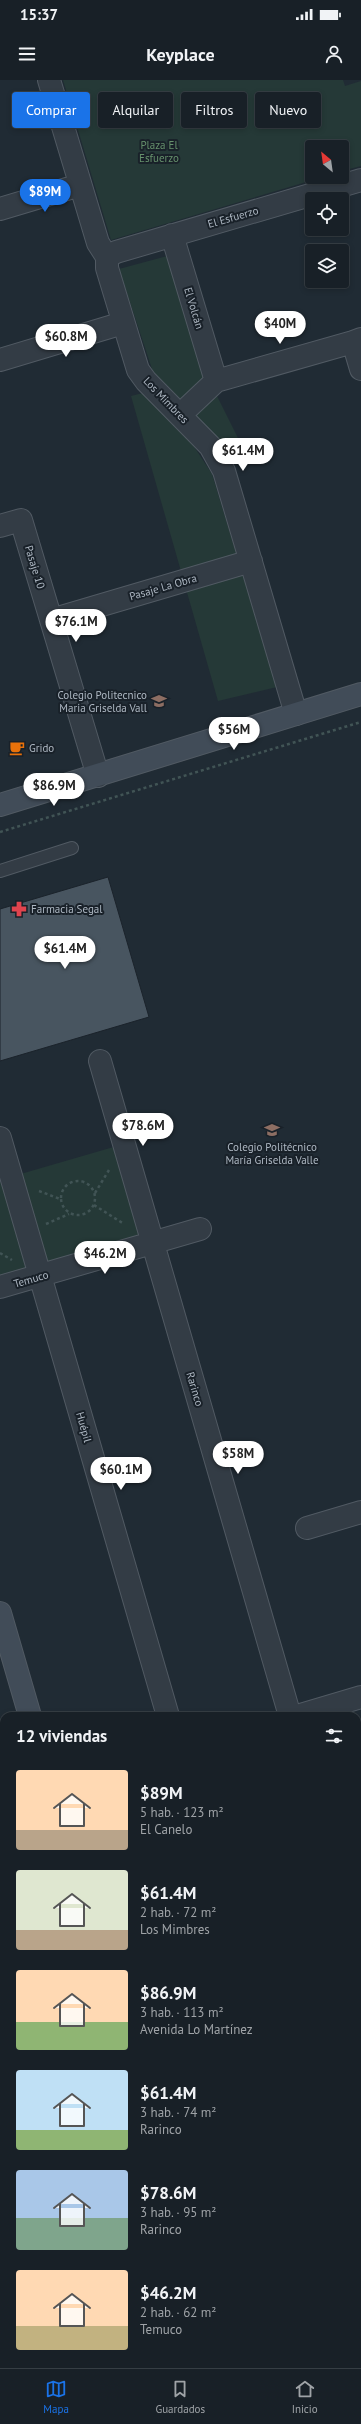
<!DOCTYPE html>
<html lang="es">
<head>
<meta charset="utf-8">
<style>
	:root { --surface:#182027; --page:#21282f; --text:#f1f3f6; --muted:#9fa3a7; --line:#363e44; --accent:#1a73e8 }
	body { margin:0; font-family:"PT Sans",sans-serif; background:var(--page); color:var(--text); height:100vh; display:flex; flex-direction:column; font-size:15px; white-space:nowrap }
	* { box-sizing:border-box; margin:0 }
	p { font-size:13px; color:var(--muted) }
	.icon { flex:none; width:22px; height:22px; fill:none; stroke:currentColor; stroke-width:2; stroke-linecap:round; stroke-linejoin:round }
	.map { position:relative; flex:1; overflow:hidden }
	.side { position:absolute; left:0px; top:1632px; width:361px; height:656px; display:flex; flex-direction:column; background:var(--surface); border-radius:12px 12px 0 0; box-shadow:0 2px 6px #0003,0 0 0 1px var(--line) }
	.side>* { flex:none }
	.banner { position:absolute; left:12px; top:12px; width:337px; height:36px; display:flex; gap:8px }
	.needle { width:26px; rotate:331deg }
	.buttons { position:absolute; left:305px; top:60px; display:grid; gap:8px }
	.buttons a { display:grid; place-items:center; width:44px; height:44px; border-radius:4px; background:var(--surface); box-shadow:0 2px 6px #0003,0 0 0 1px var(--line); font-size:20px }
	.price { position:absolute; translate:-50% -34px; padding:0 9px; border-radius:14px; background:#fff; color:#222; font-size:13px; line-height:26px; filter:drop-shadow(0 1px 2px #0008) }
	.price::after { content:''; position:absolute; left:50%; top:24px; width:12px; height:9px; margin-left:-6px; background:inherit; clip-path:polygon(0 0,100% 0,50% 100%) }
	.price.selected { background:var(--accent); color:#fff }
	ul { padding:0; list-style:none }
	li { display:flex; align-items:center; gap:12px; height:100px; padding:0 16px }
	li span { display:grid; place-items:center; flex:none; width:112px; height:80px; border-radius:4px; color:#555 }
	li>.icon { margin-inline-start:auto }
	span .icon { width:48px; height:48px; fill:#fffc; stroke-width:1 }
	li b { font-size:17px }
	h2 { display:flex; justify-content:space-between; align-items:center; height:48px; padding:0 16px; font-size:17px }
	.chip { padding:0 14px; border-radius:4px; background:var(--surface); box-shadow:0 2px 6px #0003,0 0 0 1px var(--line); font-size:14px; line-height:36px }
	.chip.selected { background:var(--accent); color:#fff }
	.status { display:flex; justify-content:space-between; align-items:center; height:28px; padding:0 20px; background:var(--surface); direction:ltr }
	.status svg { height:11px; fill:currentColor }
	header { display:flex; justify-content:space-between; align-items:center; height:52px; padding:0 16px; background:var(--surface); font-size:18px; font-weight:700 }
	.menu { display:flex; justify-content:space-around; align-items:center; height:56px; border-top:1px solid var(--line); background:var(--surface); font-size:11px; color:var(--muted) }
	.menu a { display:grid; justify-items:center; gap:2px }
	.menu .selected { color:var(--accent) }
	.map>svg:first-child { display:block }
	.green { fill:#253937 }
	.building { fill:#485560; stroke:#1b232b }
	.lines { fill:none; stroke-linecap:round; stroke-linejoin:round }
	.lane-casing { stroke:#515a63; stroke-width:14 }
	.street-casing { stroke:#515a63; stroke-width:24 }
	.secondary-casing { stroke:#515a63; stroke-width:24 }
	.path { stroke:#415455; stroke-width:2.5; stroke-dasharray:3 3; stroke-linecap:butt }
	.lane { stroke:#333c45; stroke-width:12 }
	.street { stroke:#333c45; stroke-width:22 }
	.secondary { stroke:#414c58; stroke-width:22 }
	.labels { text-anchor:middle; stroke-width:4; stroke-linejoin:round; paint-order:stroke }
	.park-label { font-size:11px; fill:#66916c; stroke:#192129 }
	.street-label { font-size:11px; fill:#adb7c2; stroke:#192129 }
	.poi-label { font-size:11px; fill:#adb7c2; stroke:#192129; text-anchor:start }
</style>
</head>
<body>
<div class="status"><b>15:37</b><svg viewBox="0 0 49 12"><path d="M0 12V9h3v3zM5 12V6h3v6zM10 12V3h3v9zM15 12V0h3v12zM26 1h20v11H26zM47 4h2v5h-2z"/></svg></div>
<header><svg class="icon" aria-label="menu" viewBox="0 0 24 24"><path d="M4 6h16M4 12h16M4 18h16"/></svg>Keyplace<svg class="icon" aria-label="person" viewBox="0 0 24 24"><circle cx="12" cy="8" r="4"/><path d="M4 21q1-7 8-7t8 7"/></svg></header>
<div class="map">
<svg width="361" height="2288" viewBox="0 0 361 2288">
	<rect width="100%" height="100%" fill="#202b34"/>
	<path class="green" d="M 63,0 L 343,0 L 345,6 L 361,1 L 361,86 L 342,91 L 342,67 L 312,67 L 312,97 L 323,97 L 111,160 Z
		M 171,175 L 208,298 L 242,366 L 226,370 L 215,355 L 153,292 L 119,189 Z
		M 143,313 L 176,339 L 212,394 L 277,607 L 218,621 L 131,316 Z
		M 117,1066 L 142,1155 L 0,1199 L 0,1100 Z
		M 361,2248 L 361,2288 L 309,2288 L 308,2284 L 357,2284 L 357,2249 Z"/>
	<path class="building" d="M 108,797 L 149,937 L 0,981 L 0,829 Z"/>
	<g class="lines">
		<g class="lane-casing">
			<path id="lane" d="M 0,791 L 72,768"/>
		</g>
		<g class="street-casing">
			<path id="street" d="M 49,0 L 98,163 L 107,177
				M 0,129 L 80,105
				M 172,155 L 216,301
				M 107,177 L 107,188 L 138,290 L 146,301 L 210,366 L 224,391 L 296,634
				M 107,177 L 116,172 L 361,100
				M 361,259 L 353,262 L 361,289
				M 0,280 L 123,243
				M 180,335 L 216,301 L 353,262
				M 0,446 L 21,440 L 98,696
				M 51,540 L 251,481
				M 100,981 L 290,1636
				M 0,1058 L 168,1636
				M 0,1207 L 200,1149
				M 307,1448 L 361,1432
				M 297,1636 L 361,1617
				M 357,1865 L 361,1879
				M 0,1997 L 4,2010
				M 44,2284 L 45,2288
				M 158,2284 L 159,2288"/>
		</g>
		<g class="secondary-casing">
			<path id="secondary" d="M 0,725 L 361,614
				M 0,1533 L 30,1636
				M 0,1727 L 4,1726
				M 357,2129 L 361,2128
				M 0,2235 L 4,2234"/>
		</g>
		<path class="path" d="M 0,752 L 361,642
			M61 1118a17 17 0 1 1 34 0a17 17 0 1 1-34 0Z
			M 39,1111 L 60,1119
			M 95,1113 L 109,1090
			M 94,1125 L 124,1144
			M 46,1144 L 69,1134
			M 0,1173 L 12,1180"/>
		<use href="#lane" class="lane"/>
		<use href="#street" class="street"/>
		<use href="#secondary" class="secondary"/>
	</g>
	<defs>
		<g id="school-bare" transform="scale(1.2)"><path d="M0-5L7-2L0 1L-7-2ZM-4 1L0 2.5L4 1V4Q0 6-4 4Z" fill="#8d6e63" stroke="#192129" stroke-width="2.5" paint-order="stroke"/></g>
		<g id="cafe-bare" transform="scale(1.2)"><path d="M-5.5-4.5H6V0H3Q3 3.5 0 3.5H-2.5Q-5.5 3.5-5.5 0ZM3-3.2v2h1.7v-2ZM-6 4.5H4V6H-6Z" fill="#e8710a" stroke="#192129" stroke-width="2.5" paint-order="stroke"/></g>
		<g id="pharmacy-bare" transform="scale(1.2)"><path d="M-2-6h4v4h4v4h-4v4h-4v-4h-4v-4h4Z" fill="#e0444e" stroke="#192129" stroke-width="2.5" paint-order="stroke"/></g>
	</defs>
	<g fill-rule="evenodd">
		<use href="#school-bare" x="159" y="621"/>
		<use href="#cafe-bare" x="17" y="668"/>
		<use href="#pharmacy-bare" x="19" y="829"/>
		<use href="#school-bare" x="272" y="1050"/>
	</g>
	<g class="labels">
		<g class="park-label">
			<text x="159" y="69">Plaza El<tspan x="159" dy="13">Esfuerzo</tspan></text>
		</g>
		<g class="street-label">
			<text transform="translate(233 137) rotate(-16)" y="4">El Esfuerzo</text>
			<text transform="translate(194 228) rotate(73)" y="4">El Volcán</text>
			<text transform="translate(166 320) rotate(46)" y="4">Los Mimbres</text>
			<text transform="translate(35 487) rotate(73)" y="4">Pasaje 10</text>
			<text transform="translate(163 507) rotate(-16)" y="4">Pasaje La Obra</text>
			<text transform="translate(31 1199) rotate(-16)" y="4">Temuco</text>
			<text transform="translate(195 1309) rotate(74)" y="4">Rarinco</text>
			<text transform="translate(84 1347) rotate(74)" y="4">Huépil</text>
		</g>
		<g class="poi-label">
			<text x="147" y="619" text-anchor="end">Colegio Politecnico<tspan x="147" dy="13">Maria Griselda Vall</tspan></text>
			<text x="29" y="672">Grido</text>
			<text x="31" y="833">Farmacia Segal</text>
			<text x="272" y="1071" text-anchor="middle">Colegio Politécnico<tspan x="272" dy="13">María Griselda Valle</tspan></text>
		</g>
	</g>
</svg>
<div class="buttons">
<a><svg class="needle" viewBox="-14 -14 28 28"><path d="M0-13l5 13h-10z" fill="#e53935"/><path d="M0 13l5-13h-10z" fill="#9fa3a7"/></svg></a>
<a><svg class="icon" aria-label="locate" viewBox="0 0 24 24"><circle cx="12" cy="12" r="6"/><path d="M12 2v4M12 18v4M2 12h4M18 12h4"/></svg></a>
<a><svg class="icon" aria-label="layers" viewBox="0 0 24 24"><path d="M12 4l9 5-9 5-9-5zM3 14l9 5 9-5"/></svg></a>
</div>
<b class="price selected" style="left:45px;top:133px">$89M</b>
<b class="price" style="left:280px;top:265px">$40M</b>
<b class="price" style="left:66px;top:278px">$60.8M</b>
<b class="price" style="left:243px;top:392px">$61.4M</b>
<b class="price" style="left:76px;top:563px">$76.1M</b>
<b class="price" style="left:234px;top:671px">$56M</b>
<b class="price" style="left:54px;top:727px">$86.9M</b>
<b class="price" style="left:65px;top:890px">$61.4M</b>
<b class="price" style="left:143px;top:1067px">$78.6M</b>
<b class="price" style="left:105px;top:1195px">$46.2M</b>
<b class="price" style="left:238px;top:1395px">$58M</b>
<b class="price" style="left:121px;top:1411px">$60.1M</b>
<div class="banner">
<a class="chip selected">Comprar</a>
<a class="chip">Alquilar</a>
<a class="chip">Filtros</a>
<a class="chip">Nuevo</a>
</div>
<section class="side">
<h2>12 viviendas<svg class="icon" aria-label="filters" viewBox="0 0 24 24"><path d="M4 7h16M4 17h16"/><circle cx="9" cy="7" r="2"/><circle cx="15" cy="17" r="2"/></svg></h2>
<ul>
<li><span style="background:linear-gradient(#ffd9b3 75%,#b9a48a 0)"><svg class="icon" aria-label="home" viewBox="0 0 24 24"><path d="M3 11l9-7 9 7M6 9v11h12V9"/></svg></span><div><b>$89M</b><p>5 hab. · 123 m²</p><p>El Canelo</p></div></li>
<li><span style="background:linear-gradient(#dfe7d0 75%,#b9a48a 0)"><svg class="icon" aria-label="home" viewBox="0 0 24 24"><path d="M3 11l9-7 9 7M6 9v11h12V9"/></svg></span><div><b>$61.4M</b><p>2 hab. · 72 m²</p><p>Los Mimbres</p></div></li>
<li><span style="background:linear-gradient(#ffd9b3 65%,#8fb573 0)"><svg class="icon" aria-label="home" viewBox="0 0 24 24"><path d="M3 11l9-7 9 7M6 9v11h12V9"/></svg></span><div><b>$86.9M</b><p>3 hab. · 113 m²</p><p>Avenida Lo Martínez</p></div></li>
<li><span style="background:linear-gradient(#bfe0f5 75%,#8fb573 0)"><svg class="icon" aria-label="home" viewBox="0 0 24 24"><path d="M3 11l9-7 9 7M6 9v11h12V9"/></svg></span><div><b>$61.4M</b><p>3 hab. · 74 m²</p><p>Rarinco</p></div></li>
<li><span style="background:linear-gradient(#a9c7e8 60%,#7fa58c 0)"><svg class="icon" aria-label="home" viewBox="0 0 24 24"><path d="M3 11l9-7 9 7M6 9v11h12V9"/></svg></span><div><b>$78.6M</b><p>3 hab. · 95 m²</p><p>Rarinco</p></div></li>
<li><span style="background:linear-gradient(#ffd9b3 70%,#c2b280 0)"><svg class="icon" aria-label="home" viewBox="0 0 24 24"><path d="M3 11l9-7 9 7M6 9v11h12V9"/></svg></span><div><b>$46.2M</b><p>2 hab. · 62 m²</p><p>Temuco</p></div></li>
</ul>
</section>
</div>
<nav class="menu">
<a class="selected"><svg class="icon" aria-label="map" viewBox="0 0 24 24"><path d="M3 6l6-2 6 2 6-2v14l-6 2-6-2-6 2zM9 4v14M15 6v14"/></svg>Mapa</a>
<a><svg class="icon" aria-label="saved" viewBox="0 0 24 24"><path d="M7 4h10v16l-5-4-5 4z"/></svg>Guardados</a>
<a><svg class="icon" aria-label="home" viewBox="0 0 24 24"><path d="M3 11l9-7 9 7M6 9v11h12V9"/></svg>Inicio</a>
</nav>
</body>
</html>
